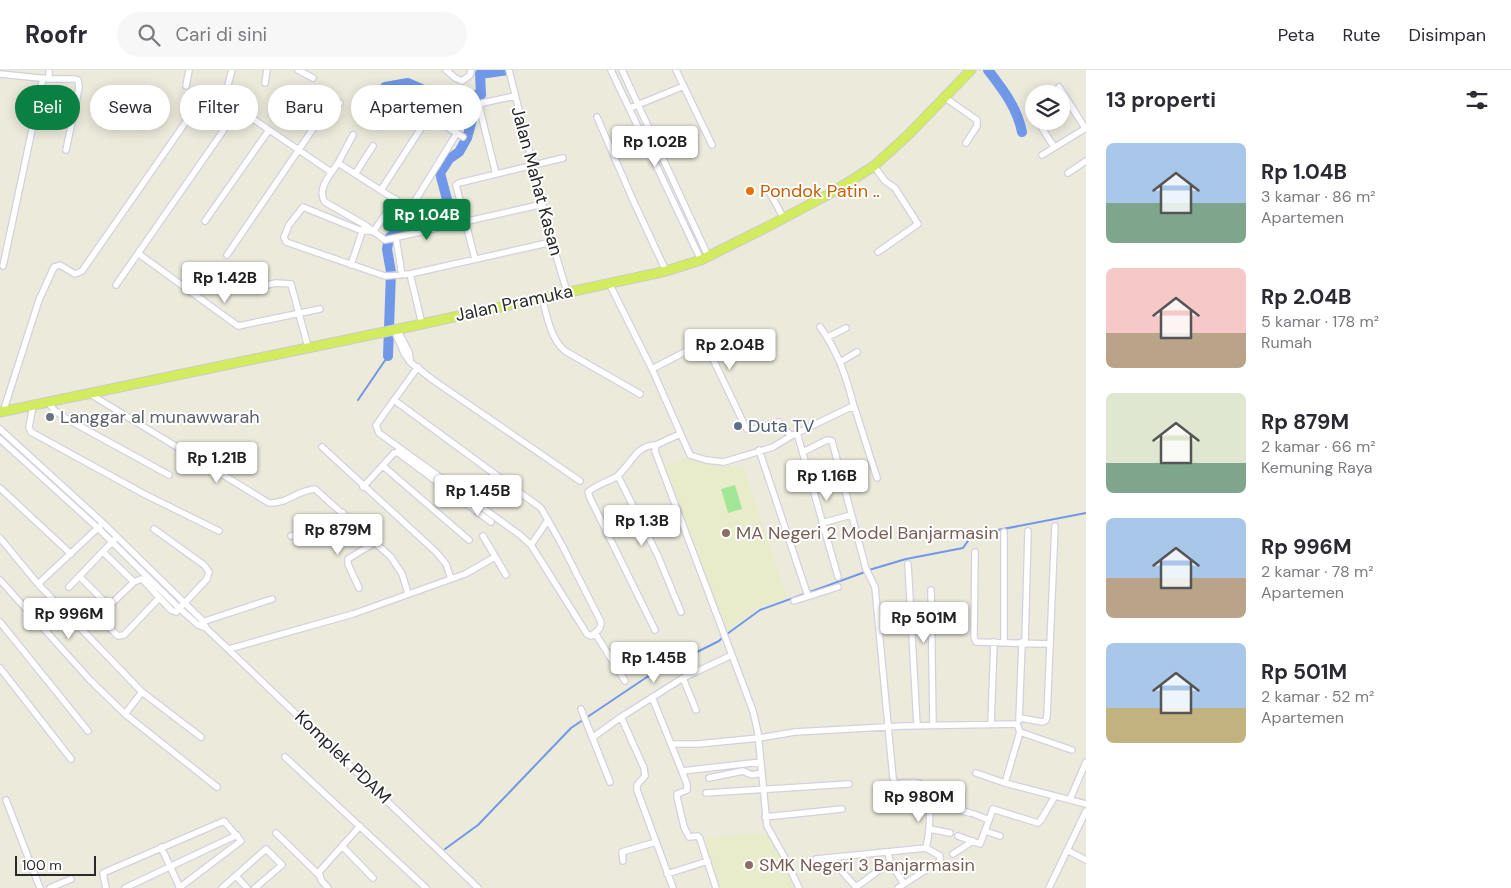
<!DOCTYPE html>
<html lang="id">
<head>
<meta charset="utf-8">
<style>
	:root { --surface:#fff; --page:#f7f7f7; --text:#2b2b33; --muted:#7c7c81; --line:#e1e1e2; --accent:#0b8043 }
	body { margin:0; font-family:"DM Sans",sans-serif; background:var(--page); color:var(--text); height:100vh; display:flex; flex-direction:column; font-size:19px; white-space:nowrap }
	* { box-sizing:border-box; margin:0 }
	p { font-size:16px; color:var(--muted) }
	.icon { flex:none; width:28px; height:28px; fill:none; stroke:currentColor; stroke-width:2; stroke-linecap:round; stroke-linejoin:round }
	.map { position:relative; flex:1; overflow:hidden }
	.side { display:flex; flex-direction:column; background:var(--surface); width:425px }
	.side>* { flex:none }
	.banner { position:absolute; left:15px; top:15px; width:475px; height:45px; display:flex; gap:10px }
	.controls { position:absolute; left:1025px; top:15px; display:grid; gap:10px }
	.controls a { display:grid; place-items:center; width:45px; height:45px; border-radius:50%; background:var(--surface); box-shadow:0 2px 12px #0003; font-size:25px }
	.scale { position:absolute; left:15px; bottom:12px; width:81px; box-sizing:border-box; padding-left:5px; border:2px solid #292929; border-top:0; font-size:14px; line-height:18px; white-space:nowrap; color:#292929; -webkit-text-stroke:4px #fff; paint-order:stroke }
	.price { position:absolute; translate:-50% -42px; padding:0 11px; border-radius:5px; background:#fff; color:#222; font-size:16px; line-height:32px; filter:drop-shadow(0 1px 2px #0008) }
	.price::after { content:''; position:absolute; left:50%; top:30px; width:15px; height:11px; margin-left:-8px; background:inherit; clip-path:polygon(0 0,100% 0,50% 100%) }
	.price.selected { background:var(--accent); color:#fff }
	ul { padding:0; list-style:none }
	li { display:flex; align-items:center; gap:15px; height:125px; padding:0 20px }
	li span { display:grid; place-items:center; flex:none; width:140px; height:100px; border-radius:8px; color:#555 }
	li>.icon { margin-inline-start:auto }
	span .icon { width:60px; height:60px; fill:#fffc; stroke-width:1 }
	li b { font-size:21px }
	h2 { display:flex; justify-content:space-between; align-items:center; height:60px; padding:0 20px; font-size:21px }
	.tag { padding:0 18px; border-radius:22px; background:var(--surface); box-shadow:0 2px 12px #0003; font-size:18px; line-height:45px }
	.tag.selected { background:var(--accent); color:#fff }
	header { display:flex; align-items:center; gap:30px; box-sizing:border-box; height:70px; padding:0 25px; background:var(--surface); border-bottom:1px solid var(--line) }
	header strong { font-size:24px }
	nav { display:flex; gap:28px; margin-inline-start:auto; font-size:18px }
	.search { width:350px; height:45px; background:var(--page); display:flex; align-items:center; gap:12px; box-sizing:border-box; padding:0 18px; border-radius:28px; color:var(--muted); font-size:19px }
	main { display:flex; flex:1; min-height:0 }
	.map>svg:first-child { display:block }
	.education { fill:#e9ecca }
	.pitch { fill:#a2e795 }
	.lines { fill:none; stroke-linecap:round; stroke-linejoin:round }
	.stream { stroke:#7197e9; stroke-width:2 }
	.river { stroke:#7197e9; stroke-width:10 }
	.minor-casing { stroke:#d4d0e1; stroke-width:8 }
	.primary-casing { stroke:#ccc; stroke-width:11 }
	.minor { stroke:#fff; stroke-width:5.5 }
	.primary { stroke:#d2eb5f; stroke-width:9 }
	.food-dot { fill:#e8710a; stroke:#fff; stroke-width:2 }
	.worship-dot { fill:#6b7280; stroke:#fff; stroke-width:2 }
	.service-dot { fill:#5c6f8a; stroke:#fff; stroke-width:2 }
	.education-dot { fill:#8d6e63; stroke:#fff; stroke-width:2 }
	.labels { text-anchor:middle; stroke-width:4; stroke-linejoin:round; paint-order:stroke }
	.street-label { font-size:18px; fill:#292929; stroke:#fff }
	.food-label { font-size:18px; fill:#c56008; stroke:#fff; text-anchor:start }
	.worship-label { font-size:18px; fill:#5b616d; stroke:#fff; text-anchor:start }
	.service-label { font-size:18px; fill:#4e5e75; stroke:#fff; text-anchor:start }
	.education-label { font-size:18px; fill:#785e54; stroke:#fff; text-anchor:start }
</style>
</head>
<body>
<header>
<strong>Roofr</strong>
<div class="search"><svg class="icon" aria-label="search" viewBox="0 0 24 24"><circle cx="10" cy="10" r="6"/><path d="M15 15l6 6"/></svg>Cari di sini</div>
<nav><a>Peta</a><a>Rute</a><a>Disimpan</a></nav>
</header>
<main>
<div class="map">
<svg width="1086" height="818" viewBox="0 0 1086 818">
	<rect width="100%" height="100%" fill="#ebeadb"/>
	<path class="education" d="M 690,387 L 744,399 L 787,528 L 757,538 L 724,564 L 662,397 Z
		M 768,763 L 800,818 L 720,818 L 704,772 L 708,767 Z"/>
	<path class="pitch" d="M 735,415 L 742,439 L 728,443 L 721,419 Z"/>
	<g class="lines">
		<path class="stream" d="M 358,330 L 388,286
			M 869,500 L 906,489 L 963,478 L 972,465 L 1086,443
			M 727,564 L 760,540 L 865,502
			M 445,779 L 478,755 L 571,658 L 647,607 L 719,571 L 723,567"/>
		<path class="river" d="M 988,0 C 1003,20 1017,37 1022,62
			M 385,17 L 408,13 L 440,27 L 481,25 L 480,4 L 508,0
			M 388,286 L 391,202 L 387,179 L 389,168 L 399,160 L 444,147 L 448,143 L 449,137 L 440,103 L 449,89 L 459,82 L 467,68 L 472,50 L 466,27"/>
		<g class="minor-casing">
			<path id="minor" d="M 49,0 L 49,9
				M 298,0 L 313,8
				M 446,0 L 455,8 L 462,11 L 470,5 L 471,0
				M 509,0 L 552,172 L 567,222
				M 611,0 L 701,190
				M 622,0 L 708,186
				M 676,0 L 712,75
				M 0,4 L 49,9 L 75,9 L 78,10 L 79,18 L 66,80
				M 265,13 L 267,0
				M 186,16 L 189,0
				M 1059,17 L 1085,58
				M 944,27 L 977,50 L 977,56 L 966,73
				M 400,28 L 463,67
				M 224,29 L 232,0
				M 630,38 L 684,16
				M 597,47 L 632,128 L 666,201
				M 1042,58 L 1054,77
				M 1042,85 L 1086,58
				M 338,93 L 410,139 L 433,159 L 385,170 L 365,155 L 325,132 C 316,119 331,104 338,93 Z
				M 338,93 L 353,65
				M 874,96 L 885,111 L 895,118 L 918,154 L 878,182
				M 1068,103 L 1086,91
				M 355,104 L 373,76
				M 496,104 L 479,36 L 482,33 L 515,26
				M 381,120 L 429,46
				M 769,121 L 783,147
				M 410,139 L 457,63
				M 205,151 L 269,60
				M 433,159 L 543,134
				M 372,161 L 362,161 L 303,137 L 289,155 L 284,167 L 286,172 L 385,206 L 410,204 L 552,172
				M 373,162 L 396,129
				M 396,168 L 402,205
				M 139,184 L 238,256 L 320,239
				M 227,185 L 332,31 L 334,30 L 340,33
				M 475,189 L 456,115 L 459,113 L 563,88
				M 351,195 L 363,159
				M 3,196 L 43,8
				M 410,204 L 422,254
				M 609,213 L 652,299 L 690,385 L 706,390 L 724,392 L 773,377 L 791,366 L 851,337 L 855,339 L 877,408
				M 116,215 L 239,38
				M 244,220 L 276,213 L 291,214 L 308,277
				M 542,227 C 547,246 550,268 565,281 L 640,324
				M 820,257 C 838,281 847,309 854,337
				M 394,260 L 404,283 L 410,292 L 433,310 L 580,411
				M 398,261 L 409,282 L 410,290
				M 828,267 L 846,258
				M 840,292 L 857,282
				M 418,297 L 394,330 L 541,438 L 562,475 L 601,552 L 600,558 L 595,563 L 625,611
				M 652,299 L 698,275 L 704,276 L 711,285 L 745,356 L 747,359 L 755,359 L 779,352 L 791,366
				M 90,324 L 269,433 C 287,434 298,420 315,419 L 391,487 L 402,504 L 408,523
				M 394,330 L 376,355 L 379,363 L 520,465 L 531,475 L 587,564 L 591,566 L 595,563
				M 48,332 L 54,340 L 65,348 L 169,405
				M 33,336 L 29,357 L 31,362 L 144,424 L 219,461
				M 3,342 L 39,230 L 54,197 L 60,195 L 75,204 L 82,201 L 206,23 L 211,23 L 224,29 L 331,102
				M 0,359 L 103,453 L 203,551 L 206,558 L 478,818
				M 797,363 L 838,507
				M 680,364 L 656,375 L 655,381 L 753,641 L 758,663 L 767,756 L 785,788 L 799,818
				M 0,369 L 98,458 L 179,538 L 198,555 L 206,558
				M 322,377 L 436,482 L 446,494 L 451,509
				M 759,380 L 808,526
				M 803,382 L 827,370 L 832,371 L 866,499 L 875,517 L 893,708 L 895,713 C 903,714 916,710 923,715 C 934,723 929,766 926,778 L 816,789
				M 383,396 L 469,470
				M 618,406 L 658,486 L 681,542
				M 363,417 L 394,383 L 397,382 L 491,452
				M 0,418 L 71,484
				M 822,453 L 851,445
				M 1004,462 L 1004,572
				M 291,466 L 323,459 L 343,443
				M 483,466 L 506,505
				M 0,468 L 38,514 L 142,622 L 201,667
				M 531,475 L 548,450
				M 103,482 L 134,512 L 141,509 L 143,510 L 171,540 L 176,542 L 207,509 L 209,502 L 204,495 L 154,459
				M 975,482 L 974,567 L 976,572 L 1050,574
				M 908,494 L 917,655
				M 79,506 L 109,536 L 101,542 L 99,547 L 118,566 L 124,565 L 159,528
				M 0,510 L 90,610 L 125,644
				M 38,514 L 100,456
				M 69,517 L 114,470
				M 359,518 L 348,494 L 348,489 L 374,473
				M 931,520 L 933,655
				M 794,531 L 838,517
				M 109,536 L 134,512
				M 0,552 L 88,661
				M 202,552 L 272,529
				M 655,560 L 590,428 L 588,422 C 596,415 607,412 616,407 C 630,397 635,375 656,375
				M 1025,573 L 1028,461
				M 229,579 L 353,544 L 465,504 L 495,487
				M 0,598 L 71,689
				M 683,608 L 696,640
				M 142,622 L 125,644 L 217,717
				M 652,627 L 687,714 L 687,720 L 677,724 L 677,727 L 684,757 L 689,767 L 698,766 L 700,769 L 716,818
				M 581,639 L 610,712
				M 621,647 L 644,698 L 645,706 L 637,715 L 637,720 L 673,818
				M 1020,648 L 1043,652 L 1046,650 L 1047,646 L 1055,456
				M 1019,650 L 1022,572
				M 991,654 L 994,572
				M 592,668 L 621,647 L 683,608 L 732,585
				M 672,674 L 698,674 L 759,668 L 795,662 L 903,656 L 1017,654 L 1020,662 L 1072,680
				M 285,687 L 426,818
				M 682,701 L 761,692
				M 976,703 L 1005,713 L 1086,734
				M 709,708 L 743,701 L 752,705 L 762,703
				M 1005,713 L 1020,662
				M 706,723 L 849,714
				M 1070,729 L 1086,692
				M 6,730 L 40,818
				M 929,731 L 970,743
				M 974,744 L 989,750
				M 765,747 L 842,739
				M 930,759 L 950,763
				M 985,761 L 1000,766
				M 276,763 L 319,805
				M 958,766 L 980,774 L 993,739 L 1038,753 L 1041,750 L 1055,726
				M 342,776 L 373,808
				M 161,777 L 180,818
				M 1067,780 L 1086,790
				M 953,784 L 973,771
				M 831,789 L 855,816 L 859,815 L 890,792 L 888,782
				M 623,791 L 622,782 L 656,772
				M 890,792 L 904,814 L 898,818
				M 667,804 L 708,791
				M 236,806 L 247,818
				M 904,814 L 940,791 L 940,786 L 926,778
				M 50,818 L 71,809
				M 106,818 L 103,803 L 224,751 L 241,771 L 179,818
				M 125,818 L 237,765
				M 222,818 L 266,779 L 282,795 L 255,818
				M 328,818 L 321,810 L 319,802 L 360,756
				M 1049,818 L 1086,741"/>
		</g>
		<g class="primary-casing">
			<path id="primary" d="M 0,342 L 394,260 L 666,201 L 701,190 L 767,157 L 833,122 L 874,96 L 909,64 L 971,0"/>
		</g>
		<use href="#minor" class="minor"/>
		<use href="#primary" class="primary"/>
	</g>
	<circle class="food-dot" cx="750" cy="121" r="5"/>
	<circle class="worship-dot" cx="50" cy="347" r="5"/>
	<circle class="service-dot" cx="738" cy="356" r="5"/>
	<g class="education-dot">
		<circle cx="726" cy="463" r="5"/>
		<circle cx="749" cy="795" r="5"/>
	</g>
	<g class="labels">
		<g class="street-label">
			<text transform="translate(537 111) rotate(75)" y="6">Jalan Mahat Kasan</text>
			<text transform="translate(514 233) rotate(-12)" y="6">Jalan Pramuka</text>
			<text transform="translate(343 687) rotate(44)" y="6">Komplek PDAM</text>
		</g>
		<g class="food-label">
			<text x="760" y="127">Pondok Patin ..</text>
		</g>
		<g class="worship-label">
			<text x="60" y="353">Langgar al munawwarah</text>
		</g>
		<g class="service-label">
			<text x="748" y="362">Duta TV</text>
		</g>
		<g class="education-label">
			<text x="736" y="469">MA Negeri 2 Model Banjarmasin</text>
			<text x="759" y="801">SMK Negeri 3 Banjarmasin</text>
		</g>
	</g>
</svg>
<div class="controls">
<a><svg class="icon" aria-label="layers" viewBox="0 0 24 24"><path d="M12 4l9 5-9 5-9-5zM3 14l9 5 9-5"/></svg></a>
</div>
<div class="scale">100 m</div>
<b class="price" style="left:655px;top:98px">Rp 1.02B</b>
<b class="price selected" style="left:427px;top:171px">Rp 1.04B</b>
<b class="price" style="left:225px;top:234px">Rp 1.42B</b>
<b class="price" style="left:730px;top:301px">Rp 2.04B</b>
<b class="price" style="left:217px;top:414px">Rp 1.21B</b>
<b class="price" style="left:827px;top:432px">Rp 1.16B</b>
<b class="price" style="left:478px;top:447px">Rp 1.45B</b>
<b class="price" style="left:642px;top:477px">Rp 1.3B</b>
<b class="price" style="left:338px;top:486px">Rp 879M</b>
<b class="price" style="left:69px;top:570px">Rp 996M</b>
<b class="price" style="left:924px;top:574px">Rp 501M</b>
<b class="price" style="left:654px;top:614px">Rp 1.45B</b>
<b class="price" style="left:919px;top:753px">Rp 980M</b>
<div class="banner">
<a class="tag selected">Beli</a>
<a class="tag">Sewa</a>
<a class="tag">Filter</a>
<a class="tag">Baru</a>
<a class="tag">Apartemen</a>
</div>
</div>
<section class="side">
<h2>13 properti<svg class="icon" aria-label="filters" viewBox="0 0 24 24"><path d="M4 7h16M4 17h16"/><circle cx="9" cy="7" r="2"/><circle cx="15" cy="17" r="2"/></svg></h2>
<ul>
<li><span style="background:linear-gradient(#a9c7e8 60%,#7fa58c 0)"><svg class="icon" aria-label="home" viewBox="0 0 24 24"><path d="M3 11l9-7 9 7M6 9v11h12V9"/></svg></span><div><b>Rp 1.04B</b><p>3 kamar · 86 m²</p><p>Apartemen</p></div></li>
<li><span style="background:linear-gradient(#f6c9c9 65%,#b9a48a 0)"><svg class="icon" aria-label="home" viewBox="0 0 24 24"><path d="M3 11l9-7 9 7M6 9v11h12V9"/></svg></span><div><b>Rp 2.04B</b><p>5 kamar · 178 m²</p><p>Rumah</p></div></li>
<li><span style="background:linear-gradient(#dfe7d0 70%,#7fa58c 0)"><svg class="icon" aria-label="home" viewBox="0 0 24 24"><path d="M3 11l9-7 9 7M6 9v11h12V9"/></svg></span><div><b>Rp 879M</b><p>2 kamar · 66 m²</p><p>Kemuning Raya</p></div></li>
<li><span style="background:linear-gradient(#a9c7e8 60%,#b9a48a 0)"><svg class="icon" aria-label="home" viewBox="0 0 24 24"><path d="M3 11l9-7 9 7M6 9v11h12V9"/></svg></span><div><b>Rp 996M</b><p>2 kamar · 78 m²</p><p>Apartemen</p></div></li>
<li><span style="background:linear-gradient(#a9c7e8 65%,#c2b280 0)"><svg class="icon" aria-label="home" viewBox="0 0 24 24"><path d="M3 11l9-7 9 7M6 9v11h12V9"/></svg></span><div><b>Rp 501M</b><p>2 kamar · 52 m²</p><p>Apartemen</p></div></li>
</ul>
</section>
</main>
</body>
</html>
